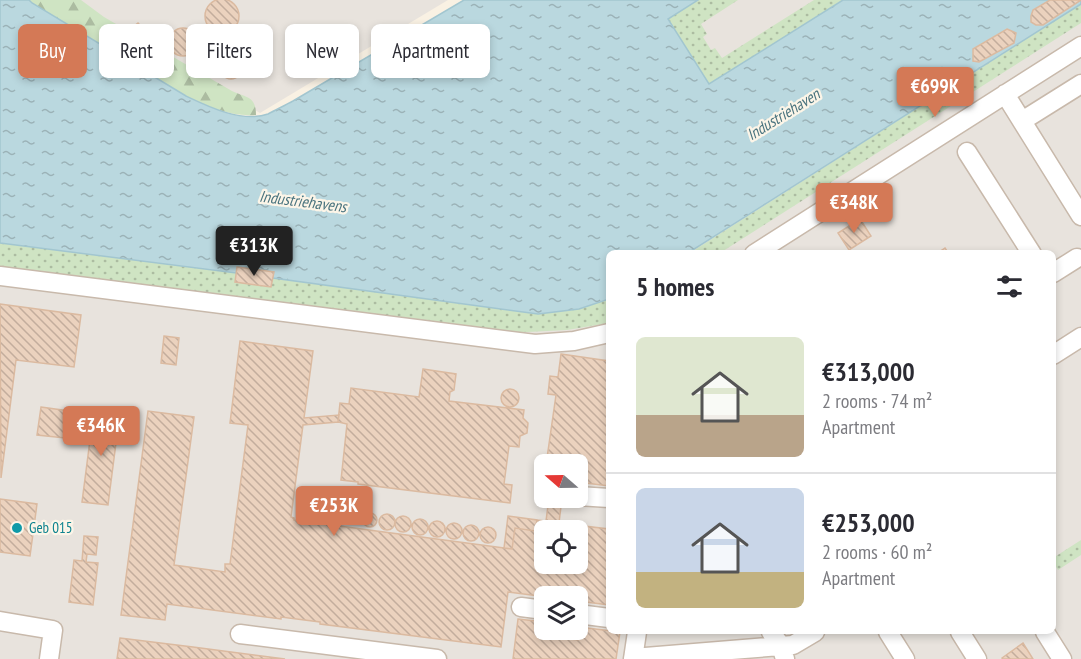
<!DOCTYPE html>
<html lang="en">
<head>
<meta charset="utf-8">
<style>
	:root { --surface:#fff; --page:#f7f7f7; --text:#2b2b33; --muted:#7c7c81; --line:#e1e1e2; --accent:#d47956 }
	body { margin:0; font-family:"PT Sans Narrow",sans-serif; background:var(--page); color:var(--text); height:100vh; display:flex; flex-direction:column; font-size:22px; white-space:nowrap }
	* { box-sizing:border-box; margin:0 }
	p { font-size:20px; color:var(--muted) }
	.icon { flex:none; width:33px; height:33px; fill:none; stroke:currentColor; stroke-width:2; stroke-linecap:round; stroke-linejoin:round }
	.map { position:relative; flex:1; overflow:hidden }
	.sheet { position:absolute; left:606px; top:250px; width:450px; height:384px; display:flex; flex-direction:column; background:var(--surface); border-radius:9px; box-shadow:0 3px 9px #0003 }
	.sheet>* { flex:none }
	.banner { position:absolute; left:18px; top:24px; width:498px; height:54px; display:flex; gap:12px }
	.needle { width:39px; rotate:290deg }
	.buttons { position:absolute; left:534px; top:454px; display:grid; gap:12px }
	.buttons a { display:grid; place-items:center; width:54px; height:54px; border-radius:9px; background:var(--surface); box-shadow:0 3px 9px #0003; font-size:30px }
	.price { position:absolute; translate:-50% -51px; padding:0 14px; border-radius:6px; background:var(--accent); color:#fff; font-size:20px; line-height:39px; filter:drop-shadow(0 2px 3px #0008) }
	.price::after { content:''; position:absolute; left:50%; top:36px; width:18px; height:14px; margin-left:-9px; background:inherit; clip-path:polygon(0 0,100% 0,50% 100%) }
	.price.on { background:#222; color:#fff }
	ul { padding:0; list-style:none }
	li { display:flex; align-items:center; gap:18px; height:150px; padding:0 30px }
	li+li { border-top:2px solid var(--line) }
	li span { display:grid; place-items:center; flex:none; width:168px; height:120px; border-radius:9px; color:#555 }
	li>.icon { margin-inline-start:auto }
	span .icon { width:72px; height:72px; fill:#fffc; stroke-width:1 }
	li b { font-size:26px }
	h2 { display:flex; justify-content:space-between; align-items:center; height:72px; padding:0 30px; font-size:26px }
	.pill { padding:0 21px; border-radius:9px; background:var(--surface); box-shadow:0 3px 9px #0003; font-size:21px; line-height:54px }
	.pill.on { background:var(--accent); color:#fff }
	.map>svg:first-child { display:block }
	.industrial { fill:#e8e3dd; fill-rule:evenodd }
	.grass { fill:url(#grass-dots) }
	.forest { fill:url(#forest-firs) }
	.water { fill:url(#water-ripples); stroke:#a2c6d0; stroke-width:1.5 }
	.building { fill:url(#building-back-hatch); stroke:#dbbaa0; stroke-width:1.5; fill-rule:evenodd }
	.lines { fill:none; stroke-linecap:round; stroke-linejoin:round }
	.minor-casing { stroke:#c8b9ab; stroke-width:21 }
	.minor { stroke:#fff; stroke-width:18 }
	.culture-dot { fill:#0f9aa8; stroke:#fcf5e8; stroke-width:2 }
	.labels { text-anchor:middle; stroke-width:4.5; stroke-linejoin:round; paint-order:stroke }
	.culture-label { font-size:15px; fill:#0d838f; stroke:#fcf5e8; text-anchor:start }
	.water-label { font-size:16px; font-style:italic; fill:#49737e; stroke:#fcf5e8 }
</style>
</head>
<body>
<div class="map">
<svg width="1081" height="659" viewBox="0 0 1081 659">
	<defs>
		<pattern id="grass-dots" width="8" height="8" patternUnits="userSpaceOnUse" patternTransform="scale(1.5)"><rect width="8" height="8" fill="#cfe4c3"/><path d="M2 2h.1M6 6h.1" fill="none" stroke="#acbca1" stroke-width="1.8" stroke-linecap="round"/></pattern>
		<pattern id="forest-firs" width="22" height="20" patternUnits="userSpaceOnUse" patternTransform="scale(1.5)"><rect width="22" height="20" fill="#cfe4c3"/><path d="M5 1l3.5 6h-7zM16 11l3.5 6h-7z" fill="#acbca1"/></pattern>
		<pattern id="water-ripples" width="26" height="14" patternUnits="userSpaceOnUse" patternTransform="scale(1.5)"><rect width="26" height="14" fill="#bad8df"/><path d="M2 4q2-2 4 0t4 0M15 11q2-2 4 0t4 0" fill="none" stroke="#9bb2b7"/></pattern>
		<pattern id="building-back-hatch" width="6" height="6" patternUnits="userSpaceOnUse" patternTransform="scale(1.5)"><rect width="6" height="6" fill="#ebd2be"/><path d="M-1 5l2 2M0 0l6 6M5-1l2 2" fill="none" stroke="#c3ad9d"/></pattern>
	</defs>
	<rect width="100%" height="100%" fill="#f9f1e3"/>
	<path class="industrial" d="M 70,0 L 448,0 L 260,113 Z
		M 698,0 L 843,0 L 709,85 L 668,19 Z
		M 1081,0 L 1081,659 L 0,659 L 0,207 L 609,290 L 609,632 L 1053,632 L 1053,254 L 667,253 ZM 544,465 L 578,465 L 578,498 L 544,498 ZM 544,531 L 578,531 L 578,564 L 544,564 ZM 544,597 L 578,597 L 578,630 L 544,630 Z"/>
	<path class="grass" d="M 698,0 L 738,0 L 701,24 L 707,34 L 703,37 L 711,50 L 715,48 L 722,58 L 814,0 L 843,0 L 709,85 L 668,19 Z
		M 1081,4 L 1081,23 L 720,253 L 688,254 Z
		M 0,236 L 236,273 L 237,267 L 274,272 L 273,278 L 538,314 L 579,309 L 609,299 L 609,323 L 567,330 L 508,333 L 0,267 Z
		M 1081,540 L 1081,555 L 1058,570 L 1053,562 L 1053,558 Z"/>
	<path class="forest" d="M 29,0 L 81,0 L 104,17 L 232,91 C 247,98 256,96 256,115 C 232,117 208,107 186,96 L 31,3 Z"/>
	<path class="water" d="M 0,0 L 29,0 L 32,3 L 186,96 C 209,107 242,123 268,114 C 276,110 285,105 293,101 L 464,0 L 698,0 L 668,19 L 709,84 L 843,0 L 1081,0 L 1081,4 L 688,253 L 609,254 L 609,299 L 579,309 L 538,314 L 273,278 L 273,272 L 238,267 L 236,273 L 0,243 Z"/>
	<path class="building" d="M205 16a17 17 0 1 1 34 0a17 17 0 1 1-34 0Z
		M 1050,0 L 1081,0 L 1043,25 L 1036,25 L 1031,22 L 1031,16 L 1033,10 Z
		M 138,23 L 151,37 L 147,43 L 128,31 Z
		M169 42a14 14 0 1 1 28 0a14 14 0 1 1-28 0Z
		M235 42a14 14 0 1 1 28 0a14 14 0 1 1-28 0Z
		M 1007,29 L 1016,33 L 1014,43 L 979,62 L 973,61 L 973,49 Z
		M220 68a11 11 0 1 1 22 0a11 11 0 1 1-22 0Z
		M 860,219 L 871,236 L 849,250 L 838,233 Z
		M 945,248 L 949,254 L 936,254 Z
		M 237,267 L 274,272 L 271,287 L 235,282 Z
		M 0,304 L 81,315 L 74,367 L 16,360 L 1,478 Z
		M 164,336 L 179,338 L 176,365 L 161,363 Z
		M 240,341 L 313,351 L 304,418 L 339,415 L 338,422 L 303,425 L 291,517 L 294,518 L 294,520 L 512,549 L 515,528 L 535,531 L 537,520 L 546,521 L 549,498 L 562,498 L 559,523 L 609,529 L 609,605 L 578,601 L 578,597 L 547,597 L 508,592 L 501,647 L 320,624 L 320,622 L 281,617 L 281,619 L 167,604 L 165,620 L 121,615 L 148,411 L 194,417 L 174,565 L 225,572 L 225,564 L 230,564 L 248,425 L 230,423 ZM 544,531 L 578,531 L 578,564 L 544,564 Z
		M 561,354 L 609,361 L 609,486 L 578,482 L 578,465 L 546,465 L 556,395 L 548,394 L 550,376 L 558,377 Z
		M 423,369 L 456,374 L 454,390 L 450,392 L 449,401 L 524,410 L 523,418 L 528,423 L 527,433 L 520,436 L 519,447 L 509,446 L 504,484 L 512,485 L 510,503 L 358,484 L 358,482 L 341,480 L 347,424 L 338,422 L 340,403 L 349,404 L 351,388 L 419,397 Z
		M501 398a9 9 0 1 1 18 0a9 9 0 1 1-18 0Z
		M 41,407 L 69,411 L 65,438 L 37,435 Z
		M 94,409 L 120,412 L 108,505 L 82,502 Z
		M 0,499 L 37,504 L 30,556 L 0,552 Z
		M341 517a7 7 0 1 1 14 0a7 7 0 1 1-14 0Z
		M363 520a7 7 0 1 1 14 0a7 7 0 1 1-14 0Z
		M379 522a8 8 0 1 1 16 0a8 8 0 1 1-16 0Z
		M 508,516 L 537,520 L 535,531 L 515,528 L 512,549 L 504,548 Z
		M395 524a8 8 0 1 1 16 0a8 8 0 1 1-16 0Z
		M412 527a8 8 0 1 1 16 0a8 8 0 1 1-16 0Z
		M429 529a8 8 0 1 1 16 0a8 8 0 1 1-16 0Z
		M446 531a8 8 0 1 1 16 0a8 8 0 1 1-16 0Z
		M463 533a8 8 0 1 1 16 0a8 8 0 1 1-16 0Z
		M480 535a8 8 0 1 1 16 0a8 8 0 1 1-16 0Z
		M 84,536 L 98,537 L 96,555 L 87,554 L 86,562 L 98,563 L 93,605 L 69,602 L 74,560 L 82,561 Z
		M 518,619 L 544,622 L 544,630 L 572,630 L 571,639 L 578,640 L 579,627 L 620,632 L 616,659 L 513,659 Z
		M 120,638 L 193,647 L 285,659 L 117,659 Z
		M 1023,643 L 1033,659 L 1003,659 L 1002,658 Z"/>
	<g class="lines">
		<g class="minor-casing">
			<path id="minor" d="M 1005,94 L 1081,216
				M 1022,121 L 1081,84
				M 967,152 L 1032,254
				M 754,254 L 1081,46
				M 1053,273 L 1077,258
				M 0,276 L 535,344 L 574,341 L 609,333
				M 1053,355 L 1081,337
				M 578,496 L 609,498
				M 521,607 L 544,610
				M 578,614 L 609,618
				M 0,621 L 53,630 L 49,659
				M 771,632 L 781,646 L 785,659
				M 888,632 L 905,659
				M 960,632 L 977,659
				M 1045,632 L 1062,659
				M 240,634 L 437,659
				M 633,658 L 793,645 L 815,632
				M 633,659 L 637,632"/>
		</g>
		<use href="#minor" class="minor"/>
	</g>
	<circle class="culture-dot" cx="17" cy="528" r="6"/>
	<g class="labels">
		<g class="culture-label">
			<text x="29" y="533">Geb 015</text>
		</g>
		<g class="water-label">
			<text transform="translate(783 114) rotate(-32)" y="6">Industriehaven</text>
			<text transform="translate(303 201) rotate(7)" y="6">Industriehavens</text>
		</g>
	</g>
</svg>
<div class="buttons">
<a><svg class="needle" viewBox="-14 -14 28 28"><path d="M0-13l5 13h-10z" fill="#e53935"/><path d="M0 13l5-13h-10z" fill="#7c7c81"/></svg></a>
<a><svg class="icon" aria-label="locate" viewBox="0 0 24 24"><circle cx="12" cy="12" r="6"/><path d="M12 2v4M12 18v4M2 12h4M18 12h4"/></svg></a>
<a><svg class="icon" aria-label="layers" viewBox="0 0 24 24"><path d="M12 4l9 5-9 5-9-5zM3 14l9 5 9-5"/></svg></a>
</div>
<b class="price" style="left:935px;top:118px">€699K</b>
<b class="price" style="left:854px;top:234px">€348K</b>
<b class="price on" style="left:254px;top:277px">€313K</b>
<b class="price" style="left:101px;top:457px">€346K</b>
<b class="price" style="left:334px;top:537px">€253K</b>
<div class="banner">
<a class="pill on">Buy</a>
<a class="pill">Rent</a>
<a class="pill">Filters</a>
<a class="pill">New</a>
<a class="pill">Apartment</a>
</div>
<section class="sheet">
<h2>5 homes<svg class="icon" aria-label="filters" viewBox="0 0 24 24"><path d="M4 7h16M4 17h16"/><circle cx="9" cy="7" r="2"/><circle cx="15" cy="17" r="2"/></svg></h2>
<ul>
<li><span style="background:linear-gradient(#dfe7d0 65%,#b9a48a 0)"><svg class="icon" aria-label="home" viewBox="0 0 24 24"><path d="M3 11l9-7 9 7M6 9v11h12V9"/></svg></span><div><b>€313,000</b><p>2 rooms · 74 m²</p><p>Apartment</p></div></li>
<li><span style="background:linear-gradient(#c9d6e8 70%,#c2b280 0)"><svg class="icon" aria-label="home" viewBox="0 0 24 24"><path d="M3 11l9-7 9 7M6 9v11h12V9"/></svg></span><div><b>€253,000</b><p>2 rooms · 60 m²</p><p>Apartment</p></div></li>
</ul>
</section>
</div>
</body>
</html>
